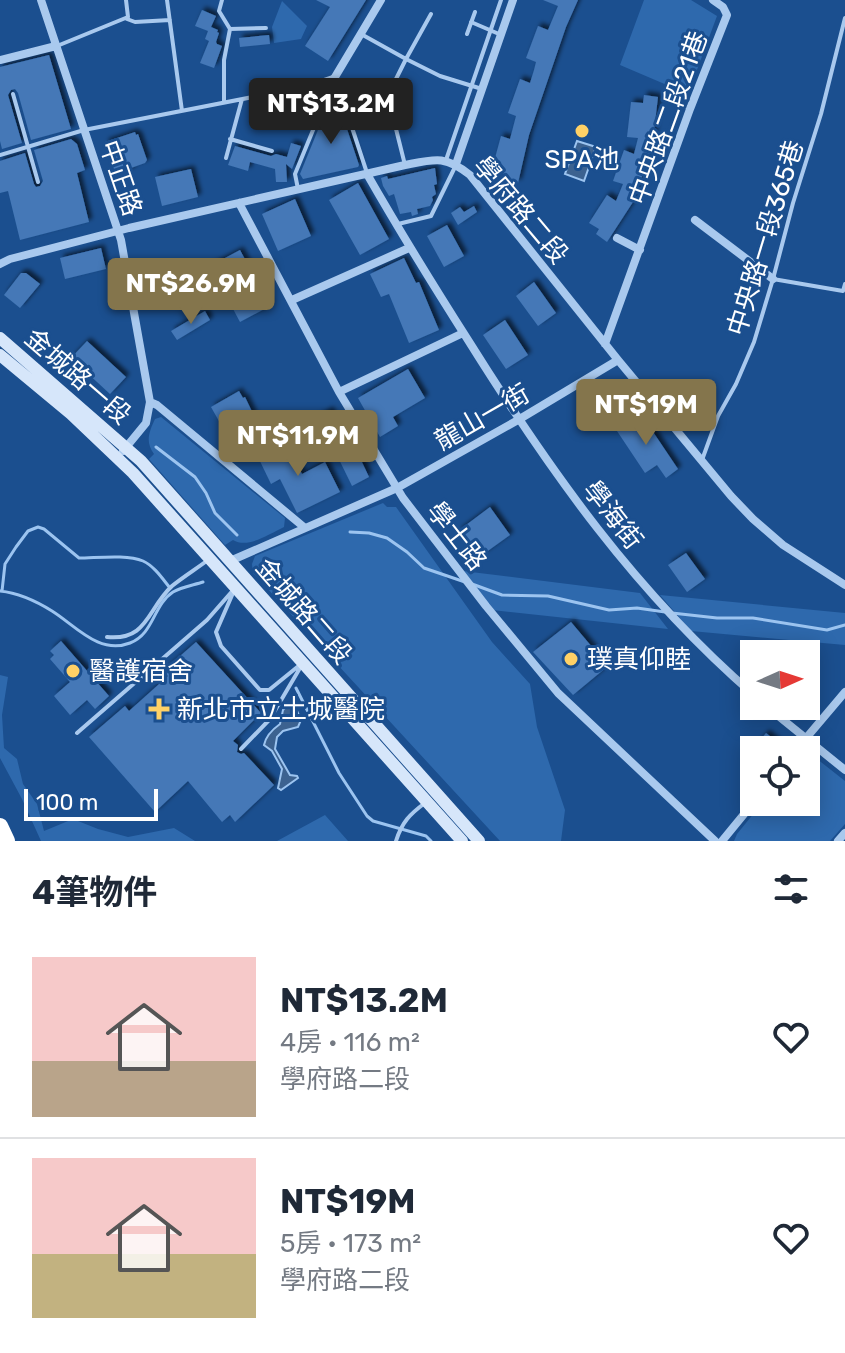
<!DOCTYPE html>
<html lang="zh-TW">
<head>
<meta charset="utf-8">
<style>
	:root { --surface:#fff; --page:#f6f6f7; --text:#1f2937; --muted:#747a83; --line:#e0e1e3; --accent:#84754c }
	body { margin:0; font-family:Rubik,"Noto Sans TC",sans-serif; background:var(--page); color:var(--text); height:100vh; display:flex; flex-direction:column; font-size:30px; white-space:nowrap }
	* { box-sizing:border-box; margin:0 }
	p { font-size:26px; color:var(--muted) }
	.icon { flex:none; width:44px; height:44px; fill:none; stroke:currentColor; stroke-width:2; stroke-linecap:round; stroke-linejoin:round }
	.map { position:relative; height:841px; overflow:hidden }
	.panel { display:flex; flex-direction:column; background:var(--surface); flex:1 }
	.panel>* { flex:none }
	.needle { width:52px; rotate:87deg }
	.tools { position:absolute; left:740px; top:640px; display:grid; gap:16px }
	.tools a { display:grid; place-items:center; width:80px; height:80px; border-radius:0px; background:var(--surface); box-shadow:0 4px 20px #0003; font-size:40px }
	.scale { position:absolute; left:24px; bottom:20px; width:134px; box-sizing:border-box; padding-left:8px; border:4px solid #fff; border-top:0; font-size:22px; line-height:28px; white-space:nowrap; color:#fff; -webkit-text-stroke:6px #1b4f8f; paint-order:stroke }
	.price { position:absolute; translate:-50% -68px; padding:0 18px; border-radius:8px; background:var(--accent); color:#fff; font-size:26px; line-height:52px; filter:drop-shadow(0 2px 4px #0008) }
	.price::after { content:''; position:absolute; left:50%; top:48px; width:24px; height:18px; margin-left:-12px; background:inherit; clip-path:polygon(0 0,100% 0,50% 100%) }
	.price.selected { background:#222; color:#fff }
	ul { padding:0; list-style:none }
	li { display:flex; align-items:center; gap:24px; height:200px; padding:0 32px }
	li+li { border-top:2px solid var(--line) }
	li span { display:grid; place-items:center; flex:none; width:224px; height:160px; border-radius:0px; color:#555 }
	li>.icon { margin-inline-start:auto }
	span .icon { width:96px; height:96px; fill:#fffc; stroke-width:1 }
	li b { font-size:34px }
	h2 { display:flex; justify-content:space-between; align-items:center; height:96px; padding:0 32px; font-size:34px }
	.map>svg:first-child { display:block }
	.green { fill:#2e69ad }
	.water { fill:#3c6290; stroke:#9cc4f0; stroke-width:2 }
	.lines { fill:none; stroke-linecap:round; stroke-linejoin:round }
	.stream { stroke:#9cc4f0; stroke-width:3 }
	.building { fill:#4478b7; filter:url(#shadow) }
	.service { stroke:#a9c9ee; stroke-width:4 }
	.minor { stroke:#a9c9ee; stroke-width:8 }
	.secondary { stroke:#d6e6fa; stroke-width:12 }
	.motorway { stroke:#fff; stroke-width:16 }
	.poi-dot { fill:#ffd166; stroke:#1b4f8f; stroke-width:3 }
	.labels { text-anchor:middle; stroke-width:6; stroke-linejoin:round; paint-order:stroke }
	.street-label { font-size:26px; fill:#fff; stroke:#1b4f8f }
	.poi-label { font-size:26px; fill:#fff; stroke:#1b4f8f; text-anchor:start }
</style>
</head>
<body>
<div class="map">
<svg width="845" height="841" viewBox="0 0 845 841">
	<defs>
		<filter id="shadow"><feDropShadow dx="3.5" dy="-3.5" stdDeviation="2" flood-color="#0009"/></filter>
	</defs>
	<rect width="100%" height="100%" fill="#1b4f8f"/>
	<path class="green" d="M 644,0 L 691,0 L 717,16 L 688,94 L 620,65 Z
		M 282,1 L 307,26 L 301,39 L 274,43 L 272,27 Z
		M 161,417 L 285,518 L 284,527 C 269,534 248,549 233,540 L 225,545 L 149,459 L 154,454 C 145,442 149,432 155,419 Z
		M 383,503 L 387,507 L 396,507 L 492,642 L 530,684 L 537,727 L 565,810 L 561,841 L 500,841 L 253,573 L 252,564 L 255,556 Z
		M 463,571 L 640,593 L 668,629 L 492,610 Z
		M 660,595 L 845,613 L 845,645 L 691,631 Z
		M 0,675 L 8,677 L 2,715 L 4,748 L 17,759 L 23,784 L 37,804 L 44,831 L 73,819 L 98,829 L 128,837 L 174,828 L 195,841 L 41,841 L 22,799 L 0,758 Z
		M 806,753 L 812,755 L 845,781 L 845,824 L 830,841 L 734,841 L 737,834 L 763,802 L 806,802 Z
		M 325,815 L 348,841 L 277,841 Z"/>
	<path class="water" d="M 577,141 L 596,147 L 584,181 L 565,174 Z
		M 289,704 L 294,704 L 301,720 L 298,727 L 283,731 L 277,737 L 275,749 L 290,775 L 297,776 L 298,778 L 281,790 L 278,788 L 282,769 L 272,751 L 264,745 C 266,735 273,729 280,724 L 283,710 Z"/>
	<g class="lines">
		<path class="stream" d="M 156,447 L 195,477 L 206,493 L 215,513 L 237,535
			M 350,532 L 369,533 L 387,538 L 407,552 L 424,568 L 465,582
			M 472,584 L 502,595 L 548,596 L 609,610 L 637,608 L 665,612
			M 0,591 C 19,593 36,601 52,611 C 76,626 99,655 130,643 C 154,634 153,605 173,592 C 181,587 194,585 203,582
			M 2,591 L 5,564 L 16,547 L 28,531 L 38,527 L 44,529 L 79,558 C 96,558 127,554 143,561 C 154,566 162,578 170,588
			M 672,613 L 717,618 L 753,618 L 827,630 L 845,625
			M 296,688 L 339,773 L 367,816 L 373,821 L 426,836 L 431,841"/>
	</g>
	<path class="building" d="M 316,0 L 366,0 L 328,61 L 305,46 L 330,7 Z
		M 543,0 L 578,0 L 566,27 L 529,135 L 518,183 L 502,179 L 504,172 L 492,169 L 501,136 L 510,139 L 516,116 L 508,113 L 520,79 L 530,83 L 534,70 L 536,62 L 526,58 L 538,26 L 548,30 L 558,6 Z
		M 202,10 L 216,16 L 211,27 L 218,30 L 217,32 L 219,33 L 216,42 L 217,44 L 222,46 L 214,68 L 200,63 L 209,41 L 205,39 L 208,31 L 195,26 Z
		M 269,35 L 270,44 L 240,47 L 239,38 Z
		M 49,55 L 71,129 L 31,140 L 18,93 L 15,89 L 11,90 L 8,95 L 22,143 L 2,149 L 0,141 L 0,67 Z
		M 300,93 L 306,104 L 317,108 L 311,121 L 288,114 L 293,99 L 292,94 Z
		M 644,95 L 658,97 L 652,148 L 633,202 L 607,242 L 596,234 L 599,229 L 589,223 L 607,195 L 616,201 L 623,184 L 613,181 L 624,150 L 634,154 L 638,138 L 627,137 L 631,102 L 643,103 Z
		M 336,96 L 359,165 L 358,167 L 303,179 L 300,174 L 329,103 L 332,103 L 332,97 Z
		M 135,132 L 136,135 L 138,134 L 147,160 L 145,163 L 131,168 L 132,170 L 116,175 L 105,142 Z
		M 71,139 L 77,144 L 85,170 L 77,173 L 89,222 L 20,240 L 8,191 L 0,193 L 0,161 L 25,153 L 34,184 L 36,187 L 40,186 L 43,181 L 34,150 Z
		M 291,143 L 301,146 L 292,169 L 286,164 L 287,182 L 276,182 L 275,169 L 250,162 L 248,171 L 228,165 L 235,146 L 271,156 L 276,154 L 287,157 Z
		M 435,168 L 437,184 L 434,185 L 436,194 L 432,197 L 433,200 L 430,206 L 417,209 L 418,214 L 412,216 L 411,212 L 400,214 L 394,194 L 389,196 L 383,186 L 381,178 L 387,176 L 388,179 Z
		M 191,169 L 198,197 L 162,206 L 155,177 Z
		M 358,183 L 389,239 L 360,255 L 329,200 Z
		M 295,199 L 311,236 L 278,251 L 262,214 Z
		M 474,206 L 477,212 L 458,225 L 451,213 L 460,207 L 464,212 Z
		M 447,225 L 464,256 L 444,267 L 427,236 Z
		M 101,248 L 106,269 L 65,279 L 60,258 Z
		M 240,250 L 270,306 L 240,322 L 210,266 Z
		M 404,258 L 416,283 L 419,282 L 439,330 L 409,343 L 389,294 L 381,297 L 370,274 Z
		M 21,273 L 26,273 L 40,284 L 20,308 L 4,295 Z
		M 534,282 L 556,313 L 538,326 L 516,296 Z
		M 205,311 L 210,320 L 177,340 L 171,331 Z
		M 505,320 L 528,355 L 506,369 L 483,335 Z
		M 87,341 L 126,377 L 110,394 L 71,358 Z
		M 408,369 L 425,398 L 393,417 L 398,426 L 380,437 L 358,398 Z
		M 239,391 L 243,398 L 245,397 L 258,424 L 229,439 L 211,407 Z
		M 330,410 L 348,443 L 352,441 L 369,477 L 352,486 L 330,441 L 318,447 L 306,423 Z
		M 641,414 L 678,469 L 666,478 L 657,465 L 645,473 L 617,431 Z
		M 285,441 L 302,474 L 325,462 L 340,492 L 297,513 L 280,479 L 271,484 L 257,455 Z
		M 490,507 L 510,535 L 478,558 L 458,531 Z
		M 686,553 L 705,579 L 687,592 L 668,565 Z
		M 571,622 L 608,666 L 573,695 L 533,652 Z
		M 61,641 L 109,696 L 95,709 L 87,700 L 70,715 L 54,696 L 70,682 L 50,659 L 54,655 L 50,651 Z
		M 196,642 L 261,713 L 233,741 L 238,745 L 237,752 L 241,754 L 244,753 L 274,785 L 235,822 L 230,815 L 222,822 L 188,781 L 155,812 L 89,737 L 125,706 L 129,711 L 168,676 L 163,671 Z
		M 766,733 L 780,744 L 775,750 L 754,750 L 754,777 L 740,766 Z"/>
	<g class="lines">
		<path class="service" d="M 167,0 L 182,111
			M 222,0 L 219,11 L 230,29 L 266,28
			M 127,19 L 135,22 L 170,20
			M 471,22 L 499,34
			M 361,34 L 406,59 L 431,14
			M 467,34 L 475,12
			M 57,46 L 128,17 L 126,0
			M 336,79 L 367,173
			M 13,94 L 38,182
			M 666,97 L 688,108
			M 224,102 L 224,60 L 230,29
			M 230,139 L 272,151
			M 0,155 L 84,130 L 304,87 L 333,77
			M 226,158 L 242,99
			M 446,160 L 501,0
			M 405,165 L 390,105 L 390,91 L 406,59 L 440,76 L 482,89
			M 298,189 L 295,174 L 334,79
			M 398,224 L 431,216 L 456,165
			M 773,279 L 843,291 L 845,284
			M 702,460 L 718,416 L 736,384 L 754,342 L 773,279 L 793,203 L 821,114 L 845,18
			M 233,593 L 216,632 L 221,646 L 260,690 L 269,690 L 301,664
			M 107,637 C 148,641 147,609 172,586 C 183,577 196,569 208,560
			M 77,733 L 207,620 L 235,588
			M 241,749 L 270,719 L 300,668
			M 396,841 C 402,822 410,814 425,803"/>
		<path class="minor" d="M 41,0 L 121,240 L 150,402 L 146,423 L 123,451
			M 0,60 L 56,46
			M 335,77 L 381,0
			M 456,164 L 513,0
			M 367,174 C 399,230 433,285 468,340 C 550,471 636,593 754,695
			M 239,203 L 339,392 L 403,498 L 486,606 L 558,693 L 715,841
			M 695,220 L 773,279
			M 617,238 L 640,250
			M 0,264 L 10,259 L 129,228 L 405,165 C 435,159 445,155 470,175 L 618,360 L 731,496 L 753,519 L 783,545 L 845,585
			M 292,300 L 409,248
			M 605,344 L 690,109 L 727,15 L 723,7 L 713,0
			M 339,392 L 463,333
			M 150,402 L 157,405 L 305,528
			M 230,561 L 397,488 L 518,420 L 618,360
			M 766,706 L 845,770
			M 796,750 L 845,692
			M 722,841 L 754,802
			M 838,841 L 845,833"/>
		<path class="secondary" d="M 0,338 L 141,461 L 479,841
			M 0,355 L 71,414 L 133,473 L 462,841"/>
		<path class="motorway" d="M 0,826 L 7,841"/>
	</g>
	<g class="poi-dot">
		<circle cx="582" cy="131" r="8"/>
		<circle cx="571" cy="659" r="8"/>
		<circle cx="73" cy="671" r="8"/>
		<path d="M155 697h8v8h8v8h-8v8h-8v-8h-8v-8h8z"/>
	</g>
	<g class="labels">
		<g class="street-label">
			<text transform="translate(668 118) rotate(-70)" y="9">中央路二段21巷</text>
			<text transform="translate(121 178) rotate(71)" y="9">中正路</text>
			<text transform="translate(521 210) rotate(50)" y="9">學府路二段</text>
			<text transform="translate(765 238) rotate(-73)" y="9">中央路一段365巷</text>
			<text transform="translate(78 376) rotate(41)" y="9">金城路一段</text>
			<text transform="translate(482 417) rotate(-30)" y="9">龍山一街</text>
			<text transform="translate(613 515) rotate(52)" y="9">學海街</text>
			<text transform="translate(457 536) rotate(52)" y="9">學士路</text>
			<text transform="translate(304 611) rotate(49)" y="9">金城路二段</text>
		</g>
		<g class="poi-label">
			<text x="582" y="168" text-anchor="middle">SPA池</text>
			<text x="587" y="668">璞真仰睦</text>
			<text x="89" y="680">醫護宿舍</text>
			<text x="177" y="718">新北市立土城醫院</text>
		</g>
	</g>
</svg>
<div class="tools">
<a><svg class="needle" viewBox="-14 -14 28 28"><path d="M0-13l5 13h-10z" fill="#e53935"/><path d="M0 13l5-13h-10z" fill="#747a83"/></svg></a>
<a><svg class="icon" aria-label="locate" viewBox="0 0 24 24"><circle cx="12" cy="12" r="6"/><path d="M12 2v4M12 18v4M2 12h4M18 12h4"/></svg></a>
</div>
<div class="scale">100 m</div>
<b class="price selected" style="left:331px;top:146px">NT$13.2M</b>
<b class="price" style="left:191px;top:326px">NT$26.9M</b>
<b class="price" style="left:646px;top:447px">NT$19M</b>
<b class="price" style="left:298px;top:478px">NT$11.9M</b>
</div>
<section class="panel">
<h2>4筆物件<svg class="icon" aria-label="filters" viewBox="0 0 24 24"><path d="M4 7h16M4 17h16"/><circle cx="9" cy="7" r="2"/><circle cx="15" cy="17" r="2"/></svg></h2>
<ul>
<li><span style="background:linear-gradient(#f6c9c9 65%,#b9a48a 0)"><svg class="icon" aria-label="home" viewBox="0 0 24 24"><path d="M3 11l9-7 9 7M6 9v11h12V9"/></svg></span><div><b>NT$13.2M</b><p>4房 · 116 m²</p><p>學府路二段</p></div><svg class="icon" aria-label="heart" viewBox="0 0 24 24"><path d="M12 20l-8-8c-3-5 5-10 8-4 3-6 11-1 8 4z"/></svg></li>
<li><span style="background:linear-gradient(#f6c9c9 60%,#c2b280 0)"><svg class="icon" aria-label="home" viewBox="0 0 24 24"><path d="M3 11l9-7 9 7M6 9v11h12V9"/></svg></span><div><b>NT$19M</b><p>5房 · 173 m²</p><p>學府路二段</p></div><svg class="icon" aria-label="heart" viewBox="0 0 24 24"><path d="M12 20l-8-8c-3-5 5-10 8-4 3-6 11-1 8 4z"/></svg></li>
</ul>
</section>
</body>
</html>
